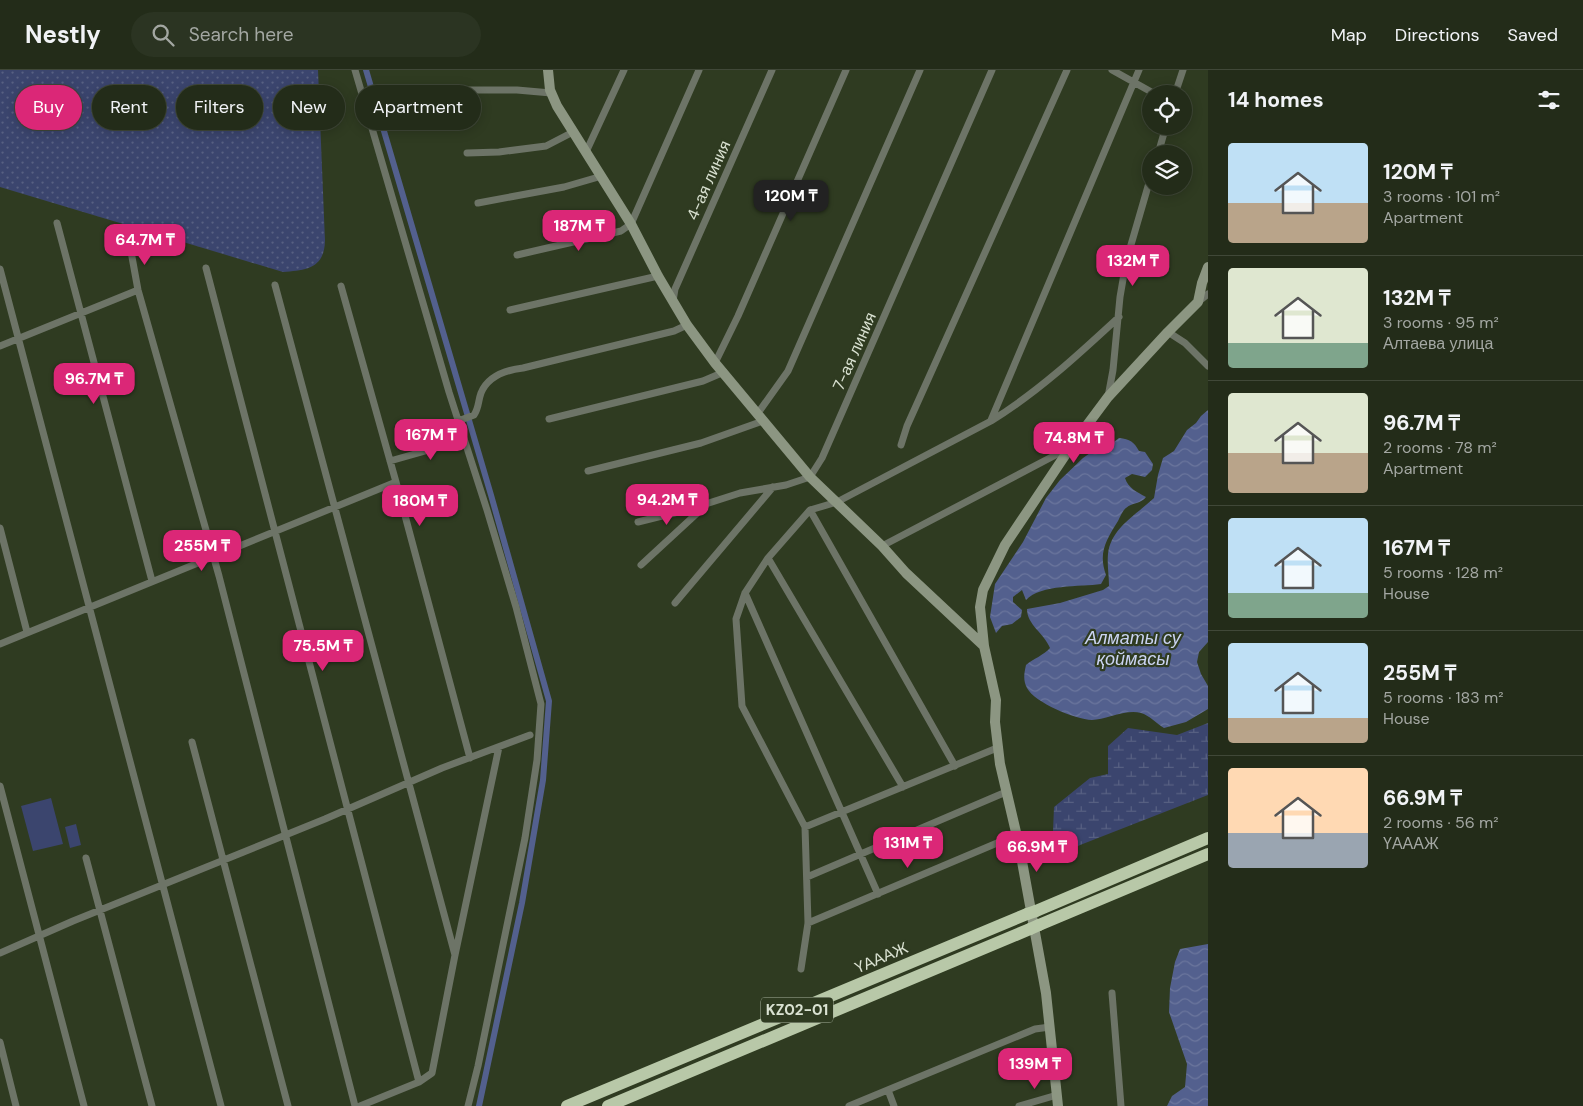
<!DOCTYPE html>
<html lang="en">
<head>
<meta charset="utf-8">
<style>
	:root { --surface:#232c19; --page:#2b3422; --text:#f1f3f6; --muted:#a3a7a2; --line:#404838; --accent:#db2777 }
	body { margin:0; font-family:"DM Sans",sans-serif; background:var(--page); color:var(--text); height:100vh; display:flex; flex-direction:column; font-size:19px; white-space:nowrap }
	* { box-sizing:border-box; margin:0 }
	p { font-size:16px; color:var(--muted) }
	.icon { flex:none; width:28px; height:28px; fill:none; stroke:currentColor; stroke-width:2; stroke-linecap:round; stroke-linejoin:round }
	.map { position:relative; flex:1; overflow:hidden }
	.sheet { display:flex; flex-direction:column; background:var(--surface); width:375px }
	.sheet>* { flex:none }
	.hud { position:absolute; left:15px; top:15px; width:475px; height:45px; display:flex; gap:10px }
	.buttons { position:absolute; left:1142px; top:15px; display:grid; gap:10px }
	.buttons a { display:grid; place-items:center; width:50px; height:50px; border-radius:50%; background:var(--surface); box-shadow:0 2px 12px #0003,0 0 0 1px var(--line); font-size:25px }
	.price { position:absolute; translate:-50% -42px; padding:0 11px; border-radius:10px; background:var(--accent); color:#fff; font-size:16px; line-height:32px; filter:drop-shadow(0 1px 2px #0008) }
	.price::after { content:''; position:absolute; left:50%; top:30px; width:15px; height:11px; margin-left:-8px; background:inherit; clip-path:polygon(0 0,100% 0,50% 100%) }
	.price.active { background:#222; color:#fff }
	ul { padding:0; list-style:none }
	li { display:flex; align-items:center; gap:15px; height:125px; padding:0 20px }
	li+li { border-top:1px solid var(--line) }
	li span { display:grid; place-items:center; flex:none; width:140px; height:100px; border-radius:5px; color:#555 }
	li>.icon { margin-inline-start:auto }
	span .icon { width:60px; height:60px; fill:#fffc; stroke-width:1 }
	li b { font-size:21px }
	h2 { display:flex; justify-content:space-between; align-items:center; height:60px; padding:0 20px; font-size:21px }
	.chip { padding:0 18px; border-radius:22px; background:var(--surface); box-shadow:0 2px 12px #0003,0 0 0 1px var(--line); font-size:18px; line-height:45px }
	.chip.active { background:var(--accent); color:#fff }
	header { display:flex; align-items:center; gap:30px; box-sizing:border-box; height:70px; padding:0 25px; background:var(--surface); border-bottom:1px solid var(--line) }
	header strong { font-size:24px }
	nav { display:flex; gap:28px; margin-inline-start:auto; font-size:18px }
	.search { width:350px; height:45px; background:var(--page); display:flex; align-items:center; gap:12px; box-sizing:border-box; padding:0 18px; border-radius:28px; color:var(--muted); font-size:19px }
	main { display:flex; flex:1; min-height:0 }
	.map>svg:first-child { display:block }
	.grass { fill:url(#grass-dots) }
	.wetland { fill:url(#wetland-marsh) }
	.green { fill:#3b456e }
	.water { fill:url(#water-waves) }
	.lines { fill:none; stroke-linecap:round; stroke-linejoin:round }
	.canal { stroke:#53608e; stroke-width:6 }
	.street { stroke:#6d7467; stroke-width:7 }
	.secondary { stroke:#8c9682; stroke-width:10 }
	.highway { stroke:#b8c8a8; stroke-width:12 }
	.highway-bridge { stroke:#b8c8a8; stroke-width:12 }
	.labels { text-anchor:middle; stroke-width:4.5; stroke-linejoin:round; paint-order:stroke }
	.shield { fill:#2f3b21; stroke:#a7b09d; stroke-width:1 }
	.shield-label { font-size:15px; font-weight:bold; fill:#dae2d2 }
	.street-label { font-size:16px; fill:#dae2d2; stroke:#2f3b21 }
	.water-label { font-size:18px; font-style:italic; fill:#cbd4f2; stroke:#2f3b21 }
</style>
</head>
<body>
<header>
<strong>Nestly</strong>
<div class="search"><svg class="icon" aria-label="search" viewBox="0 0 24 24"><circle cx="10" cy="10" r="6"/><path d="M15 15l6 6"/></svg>Search here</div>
<nav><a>Map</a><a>Directions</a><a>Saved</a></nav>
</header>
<main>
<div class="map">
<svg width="1208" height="1036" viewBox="0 0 1208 1036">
	<defs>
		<pattern id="grass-dots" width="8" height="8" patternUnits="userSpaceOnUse" patternTransform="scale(1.25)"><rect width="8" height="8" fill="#3b456e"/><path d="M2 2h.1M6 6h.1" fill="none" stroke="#576082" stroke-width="1.8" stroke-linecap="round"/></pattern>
		<pattern id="wetland-marsh" width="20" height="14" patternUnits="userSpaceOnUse" patternTransform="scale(1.25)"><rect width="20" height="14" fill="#3b456e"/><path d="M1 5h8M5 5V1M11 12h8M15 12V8" fill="none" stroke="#576082"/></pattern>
		<pattern id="water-waves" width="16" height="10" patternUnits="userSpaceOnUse" patternTransform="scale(1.25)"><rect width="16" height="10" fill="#53608e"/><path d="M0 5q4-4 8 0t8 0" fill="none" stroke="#6b769d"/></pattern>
	</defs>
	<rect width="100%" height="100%" fill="#2f3b21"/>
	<path class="grass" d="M 0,0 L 318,0 L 325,171 C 324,199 306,200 283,202 L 0,117 Z"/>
	<path class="wetland" d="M 1208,653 L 1208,725 L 1052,786 L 1054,737 L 1090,708 L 1108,704 L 1108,676 L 1128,658 L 1177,665 Z"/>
	<path class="green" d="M 51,728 L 63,774 L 33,781 L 21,736 Z
		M 76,754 L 81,775 L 70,778 L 65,757 Z"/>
	<path class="water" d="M 1208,340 L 1208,572 L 1199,582 L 1197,592 L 1201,604 L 1208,616 L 1208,639 L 1186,652 L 1164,658 C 1157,654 1149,645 1141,643 C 1125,639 1105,650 1092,650 C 1075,649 1035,633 1027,618 C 1023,610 1024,604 1026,595 C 1033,589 1044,585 1050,578 C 1044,563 1027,555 1027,539 L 1060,533 L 1103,520 L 1109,516 C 1109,505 1107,495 1108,484 C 1111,458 1136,445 1154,428 L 1158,405 L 1163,388 L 1174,381 L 1187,360 L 1196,353 L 1201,346 Z
		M 1119,368 C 1130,369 1134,372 1139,381 L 1145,382 L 1153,394 L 1152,400 L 1145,407 L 1132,404 L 1125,408 C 1128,418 1137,422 1146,427 C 1141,434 1133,432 1126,438 C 1123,440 1120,447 1118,451 C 1106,470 1098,483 1106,505 L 1101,514 C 1080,517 1041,514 1026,530 L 1022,520 L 1013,527 L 1013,532 L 1022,540 L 1021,547 L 1012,554 L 1002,556 L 996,563 L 990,547 L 995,514 L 1023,472 L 1046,428 L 1060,410 L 1083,388 L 1100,376 L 1110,375 Z
		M 1208,874 L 1208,1036 L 1167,1036 L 1172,1026 L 1185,1017 L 1187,994 L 1169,942 L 1170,918 L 1175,892 L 1180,879 Z"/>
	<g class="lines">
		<path class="canal" d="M 366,0 L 491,425 L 549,631 L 543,710 L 522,833 L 479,1036"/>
		<path class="street" d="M 355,0 L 449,322 L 487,440 L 516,537 L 541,634 L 537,690 L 525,768 L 478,996 L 468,1036
			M 1112,0 L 1155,24
			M 453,20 L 517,20 L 551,23
			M 1175,24 L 1183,0
			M 586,82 L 624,0
			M 467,83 L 499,82 L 546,76 L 573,62
			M 1158,84 L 1166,56
			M 478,133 L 564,117 L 602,106
			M 57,153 L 152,511
			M 130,176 L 138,220 L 219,506 L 355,1036
			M 517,185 L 621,161 L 631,154 L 699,0
			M 206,198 L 419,1012
			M 0,199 L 221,1036
			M 275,215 L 455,885
			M 341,216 L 396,412 L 470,688
			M 673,231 L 675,219 L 772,0
			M 1198,232 L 1208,224
			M 510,240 L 658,206
			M 1168,262 L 1185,273 L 1208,296
			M 0,276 L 138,220
			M 715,293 L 738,246 L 846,0
			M 1108,327 L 1113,300 L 1120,227 L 1126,192 L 1151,106
			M 758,343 L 788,301 L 920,0
			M 549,349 L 703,311 L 724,302
			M 991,350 L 1139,0
			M 458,351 L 474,345 C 479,338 478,331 481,323 C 488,306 506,300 523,298 L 674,261 L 687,255
			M 901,375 L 907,356 L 1067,0
			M 390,391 L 464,370
			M 588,401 L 701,373 L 763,351
			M 810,440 L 955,696
			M 638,452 L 690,439 L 740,423 L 786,415 L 810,407 L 822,388 L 992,0
			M 0,458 L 27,562
			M 882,476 L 1067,379
			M 768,488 L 903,717
			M 641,495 L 706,435
			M 745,523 L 878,824
			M 675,533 L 773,417
			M 0,574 L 396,412
			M 192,672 L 288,1036
			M 0,716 L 84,1036
			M 805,757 L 997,678
			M 86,788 L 152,1036
			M 807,807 L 1006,722
			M 808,853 L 1016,765
			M 0,883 L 73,851 L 325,749 L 442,698 L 530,665
			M 801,899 L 808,853 L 805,757 L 742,636 L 736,549 L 745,523 L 768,488 L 810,440 L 837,432 L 991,351 C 1038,322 1079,284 1119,247
			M 1112,923 L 1121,1036
			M 0,972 L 16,1036
			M 888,1020 L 894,1036
			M 360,1036 L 419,1012 L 432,1003 L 455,885 L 499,677
			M 849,1036 L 1035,959 L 1050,957
			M 1019,1036 L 1057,1025"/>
		<path class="secondary" d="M 548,0 L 550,20 L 557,36 L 631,154 L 658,206 L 687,255 L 715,293 L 810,407 L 882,476 L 906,503 L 984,576
			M 1058,1036 L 1046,923 L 1019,775 L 1000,694 L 995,652 L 996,630 L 984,576 L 980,537 L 983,520 L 1005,475 L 1070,378 L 1108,327 L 1168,262 L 1198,232 L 1202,213 L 1208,197"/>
		<path class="highway" d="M 1036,841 L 1208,768
			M 1039,855 L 1208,784
			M 567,1036 L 1027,844
			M 608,1036 L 1030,859"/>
		<path class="highway-bridge" d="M 1027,844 L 1036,841
			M 1030,859 L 1039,855"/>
	</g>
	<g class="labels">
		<rect class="shield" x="761" y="927.5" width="72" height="25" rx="4"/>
		<g class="shield-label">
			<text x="797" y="945">KZ02-01</text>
		</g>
		<g class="street-label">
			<text transform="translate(708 110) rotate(-66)" y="6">4-ая линия</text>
			<text transform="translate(854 281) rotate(-66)" y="6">7-ая линия</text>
			<text transform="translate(881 887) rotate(-23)" y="6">ҮАААЖ</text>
		</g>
		<g class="water-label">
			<text x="1133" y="574">Алматы су<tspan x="1133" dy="21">қоймасы</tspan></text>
		</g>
	</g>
</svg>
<div class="buttons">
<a><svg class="icon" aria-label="locate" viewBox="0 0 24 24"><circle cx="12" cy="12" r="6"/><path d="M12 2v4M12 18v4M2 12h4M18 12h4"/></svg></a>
<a><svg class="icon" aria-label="layers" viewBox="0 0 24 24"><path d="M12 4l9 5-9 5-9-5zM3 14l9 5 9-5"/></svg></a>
</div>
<b class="price active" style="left:791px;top:152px">120M ₸</b>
<b class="price" style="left:579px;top:182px">187M ₸</b>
<b class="price" style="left:145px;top:196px">64.7M ₸</b>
<b class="price" style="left:1133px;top:217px">132M ₸</b>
<b class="price" style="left:94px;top:335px">96.7M ₸</b>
<b class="price" style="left:431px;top:391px">167M ₸</b>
<b class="price" style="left:1074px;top:394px">74.8M ₸</b>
<b class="price" style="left:667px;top:456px">94.2M ₸</b>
<b class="price" style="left:420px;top:457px">180M ₸</b>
<b class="price" style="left:202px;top:502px">255M ₸</b>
<b class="price" style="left:323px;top:602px">75.5M ₸</b>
<b class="price" style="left:908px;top:799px">131M ₸</b>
<b class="price" style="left:1037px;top:803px">66.9M ₸</b>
<b class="price" style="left:1035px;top:1020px">139M ₸</b>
<div class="hud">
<a class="chip active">Buy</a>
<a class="chip">Rent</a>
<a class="chip">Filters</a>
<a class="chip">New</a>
<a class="chip">Apartment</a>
</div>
</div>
<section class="sheet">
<h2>14 homes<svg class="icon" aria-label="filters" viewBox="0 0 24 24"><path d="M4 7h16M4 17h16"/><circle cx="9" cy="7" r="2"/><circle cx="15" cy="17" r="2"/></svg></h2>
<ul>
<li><span style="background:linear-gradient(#bfe0f5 60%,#b9a48a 0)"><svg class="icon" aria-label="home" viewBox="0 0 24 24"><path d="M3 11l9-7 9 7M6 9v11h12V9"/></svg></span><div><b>120M ₸</b><p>3 rooms · 101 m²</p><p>Apartment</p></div></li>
<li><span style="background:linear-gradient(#dfe7d0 75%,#7fa58c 0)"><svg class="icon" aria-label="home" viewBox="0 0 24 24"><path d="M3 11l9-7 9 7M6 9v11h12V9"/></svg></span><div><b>132M ₸</b><p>3 rooms · 95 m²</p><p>Алтаева улица</p></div></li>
<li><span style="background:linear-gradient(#dfe7d0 60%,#b9a48a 0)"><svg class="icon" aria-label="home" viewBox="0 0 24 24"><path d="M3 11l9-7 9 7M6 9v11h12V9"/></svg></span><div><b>96.7M ₸</b><p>2 rooms · 78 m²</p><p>Apartment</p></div></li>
<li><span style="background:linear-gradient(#bfe0f5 75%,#7fa58c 0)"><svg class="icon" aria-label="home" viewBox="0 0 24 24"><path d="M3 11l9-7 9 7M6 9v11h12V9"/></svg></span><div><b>167M ₸</b><p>5 rooms · 128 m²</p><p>House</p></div></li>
<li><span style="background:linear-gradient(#bfe0f5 75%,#b9a48a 0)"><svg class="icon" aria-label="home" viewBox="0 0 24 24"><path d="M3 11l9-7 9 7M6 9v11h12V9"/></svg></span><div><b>255M ₸</b><p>5 rooms · 183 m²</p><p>House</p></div></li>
<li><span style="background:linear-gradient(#ffd9b3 65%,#9aa5b1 0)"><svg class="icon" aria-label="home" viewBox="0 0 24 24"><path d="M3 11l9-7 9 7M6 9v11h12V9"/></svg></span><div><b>66.9M ₸</b><p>2 rooms · 56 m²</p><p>ҮАААЖ</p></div></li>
</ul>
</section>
</main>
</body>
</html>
